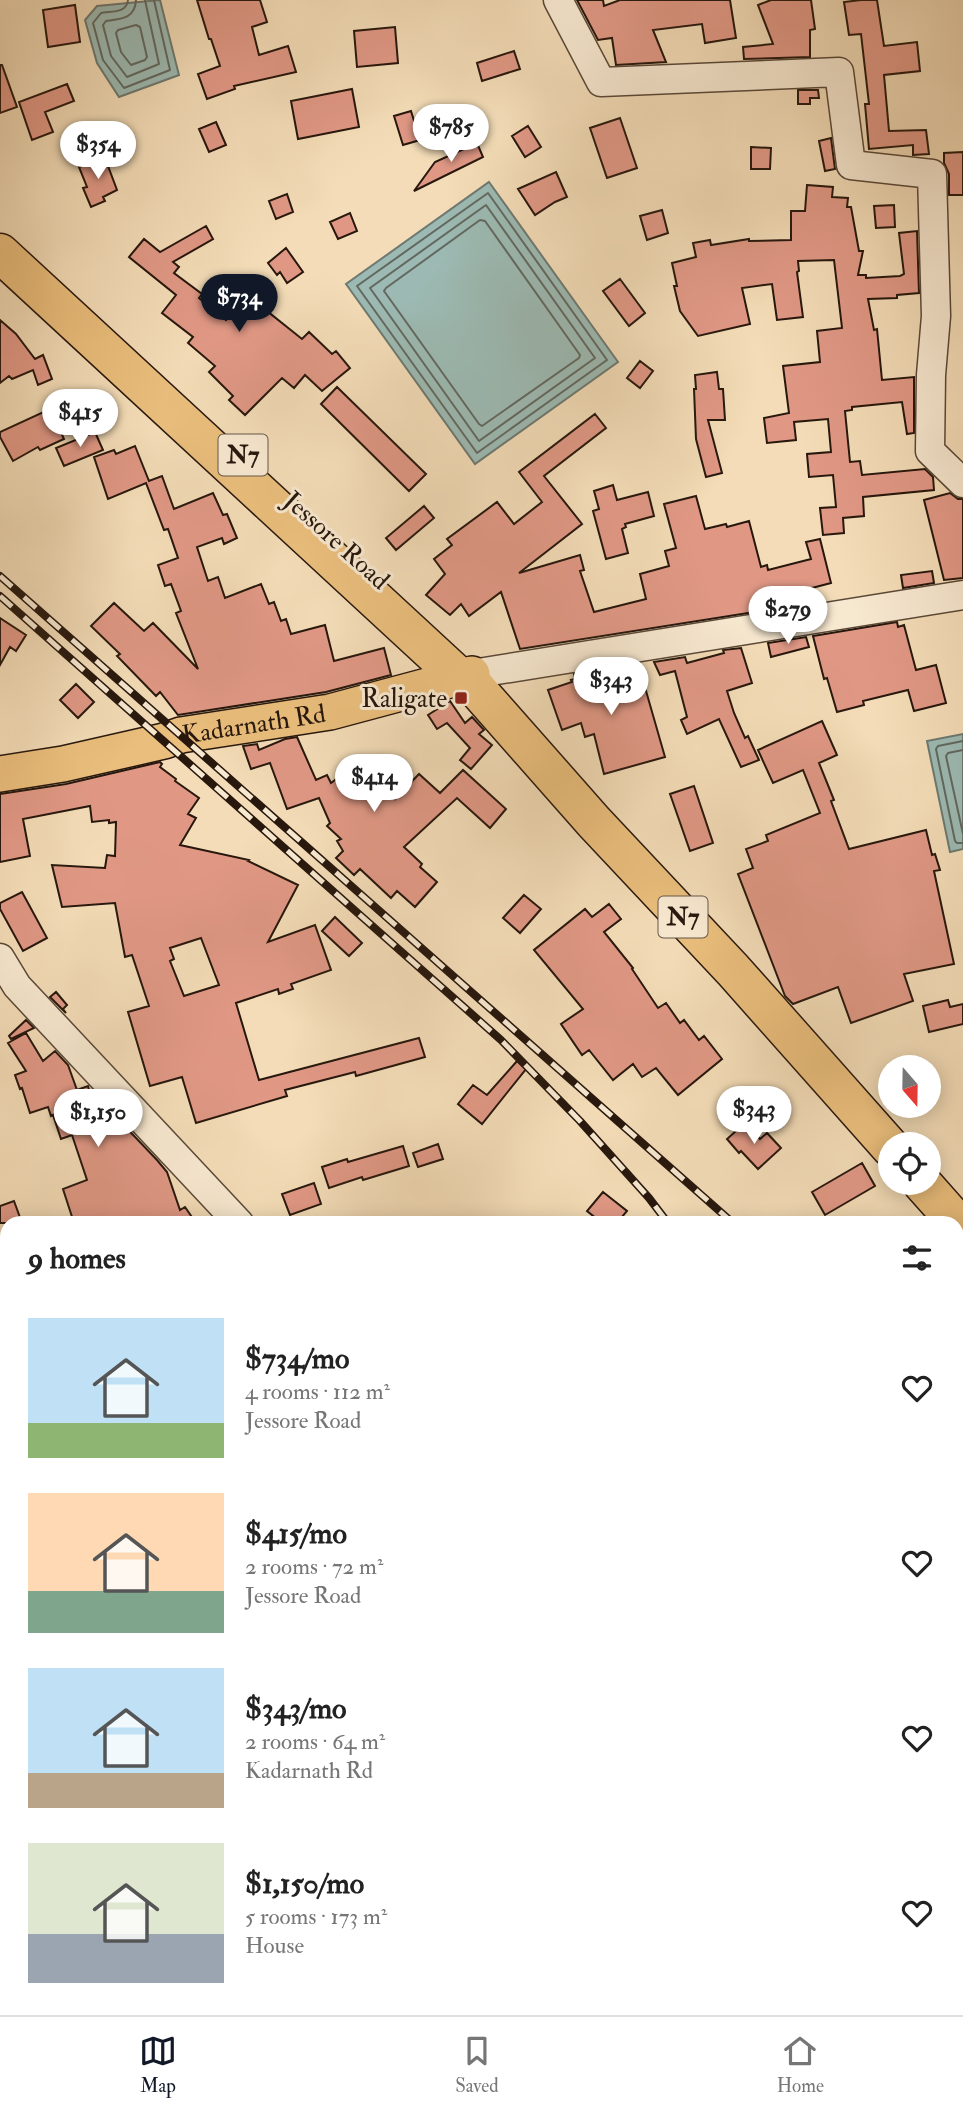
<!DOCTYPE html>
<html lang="en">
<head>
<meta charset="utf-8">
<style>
	:root { --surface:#fff; --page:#f6f6f6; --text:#222; --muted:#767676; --line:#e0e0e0; --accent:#111827 }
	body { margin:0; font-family:"IM FELL Double Pica",serif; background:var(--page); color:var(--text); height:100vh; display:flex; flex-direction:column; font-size:26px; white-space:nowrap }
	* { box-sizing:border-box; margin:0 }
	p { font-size:23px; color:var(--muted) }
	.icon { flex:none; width:38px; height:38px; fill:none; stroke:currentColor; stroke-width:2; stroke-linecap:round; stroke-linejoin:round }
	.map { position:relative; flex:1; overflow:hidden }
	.side { position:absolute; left:0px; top:1216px; width:964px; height:800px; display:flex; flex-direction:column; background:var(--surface); border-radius:21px 21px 0 0; box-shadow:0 4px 18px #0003 }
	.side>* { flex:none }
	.needle { width:46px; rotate:160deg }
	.controls { position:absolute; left:878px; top:1055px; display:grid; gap:14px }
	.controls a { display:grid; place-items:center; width:63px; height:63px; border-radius:50%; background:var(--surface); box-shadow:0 4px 18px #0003; font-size:35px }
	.price { position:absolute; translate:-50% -60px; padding:0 16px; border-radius:24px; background:#fff; color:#222; font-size:23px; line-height:46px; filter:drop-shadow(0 2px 4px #0008) }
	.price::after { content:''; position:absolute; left:50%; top:42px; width:21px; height:16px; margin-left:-10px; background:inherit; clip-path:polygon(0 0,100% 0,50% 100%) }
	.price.on { background:var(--accent); color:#fff }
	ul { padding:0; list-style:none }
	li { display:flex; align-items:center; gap:21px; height:175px; padding:0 28px }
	li span { display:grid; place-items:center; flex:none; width:196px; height:140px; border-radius:0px; color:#555 }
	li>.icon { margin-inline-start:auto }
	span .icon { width:84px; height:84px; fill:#fffc; stroke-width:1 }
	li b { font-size:30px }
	h2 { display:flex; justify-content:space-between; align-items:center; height:84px; padding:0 28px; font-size:30px }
	.dock { display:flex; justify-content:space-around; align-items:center; height:98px; border-top:2px solid var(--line); background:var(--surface); font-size:19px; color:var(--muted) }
	.dock a { display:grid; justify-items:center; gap:4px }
	.dock .on { color:var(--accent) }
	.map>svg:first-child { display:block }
	.water { fill:#9cbab3; stroke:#6d7971; stroke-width:2 }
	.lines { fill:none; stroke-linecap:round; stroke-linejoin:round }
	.shore { stroke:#626860; stroke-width:2 }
	.building { fill:#e09885; stroke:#27170d; stroke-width:2; fill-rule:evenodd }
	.minor-casing { stroke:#5a4838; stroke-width:31 }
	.major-casing { stroke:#27170d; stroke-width:38 }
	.highway-casing { stroke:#27170d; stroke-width:41 }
	.minor { stroke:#f7e8d0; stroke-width:28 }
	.major { stroke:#eabe7c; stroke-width:35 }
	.highway { stroke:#eabe7c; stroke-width:38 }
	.rail-casing { stroke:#27170d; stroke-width:8 }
	.rail { stroke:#f7e8d0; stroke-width:5; stroke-dasharray:16; stroke-linecap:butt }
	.poi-dot { fill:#8f2418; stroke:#f7e8d0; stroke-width:2.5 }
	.labels { text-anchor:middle; stroke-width:6; stroke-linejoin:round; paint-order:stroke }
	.shield { fill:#f7e8d0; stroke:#655648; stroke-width:2 }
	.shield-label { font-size:24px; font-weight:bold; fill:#27170d }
	.street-label { font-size:26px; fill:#27170d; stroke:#f7e8d0 }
	.poi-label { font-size:26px; fill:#27170d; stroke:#f7e8d0; text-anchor:end }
</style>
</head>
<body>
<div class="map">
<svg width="963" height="2015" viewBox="0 0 963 2015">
	<rect width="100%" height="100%" fill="#f3dcb7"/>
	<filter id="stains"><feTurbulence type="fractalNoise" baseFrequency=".00286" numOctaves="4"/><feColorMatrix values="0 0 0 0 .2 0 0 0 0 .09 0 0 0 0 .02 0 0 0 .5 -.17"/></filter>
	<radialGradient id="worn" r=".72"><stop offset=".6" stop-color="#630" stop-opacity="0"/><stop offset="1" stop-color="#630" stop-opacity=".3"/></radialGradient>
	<path class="water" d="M 160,0 L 179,75 L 119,97 L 97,63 L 85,20 L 97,6 Z
		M 489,182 L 618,362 L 475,464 L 346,284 Z
		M 963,734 L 963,849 L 950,852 L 927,741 Z
		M 0,1843 L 7,1848 L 7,2009 L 215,2009 L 223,2015 L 0,2015 Z"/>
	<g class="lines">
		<path class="shore" d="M 128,0 C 127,13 112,11 101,13 L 93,23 L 103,60 L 124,88 L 170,70 L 154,0
			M 136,0 C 135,19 121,19 106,21 L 103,25 L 111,56 L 127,77 L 159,64 L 145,0
			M 136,25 L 140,27 L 147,57 L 145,60 L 131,65 L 121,52 L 116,33 L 118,30 Z
			M 488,193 L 607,360 L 477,453 L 357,286 Z
			M 486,205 L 595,358 L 479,441 L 370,288 Z
			M 480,220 L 485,221 L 580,355 L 579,358 L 482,426 L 479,424 L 384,291 L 386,288 Z
			M 963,741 L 938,746 L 936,749 L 955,841 L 957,843 L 963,843
			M 963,750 L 948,753 L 946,756 L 963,834"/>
	</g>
	<path class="building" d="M 197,0 L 260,0 L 267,22 L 252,27 L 259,55 L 288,46 L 296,72 L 234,86 L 235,89 L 207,99 L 198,74 L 220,66 L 211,39 L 209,39 Z
		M 577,0 L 603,0 L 604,6 L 620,0 L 730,0 L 736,38 L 705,43 L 702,24 L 653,30 L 666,62 L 616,65 L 612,38 L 598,40 Z
		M 771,0 L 811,0 L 815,29 L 810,30 L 810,57 L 744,59 L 743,47 L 773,44 L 758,5 Z
		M 861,0 L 877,0 L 884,46 L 917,42 L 920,71 L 884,75 L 889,131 L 926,130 L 929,154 L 913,155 L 913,145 L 869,149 L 865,104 L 869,104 L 861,34 L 849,35 L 844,2 Z
		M 75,5 L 80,42 L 48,47 L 43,10 Z
		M 395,27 L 398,63 L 357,67 L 354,31 Z
		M 514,51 L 520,69 L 482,81 L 477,63 Z
		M 0,65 L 2,65 L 17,107 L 0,113 Z
		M 67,84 L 74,101 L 45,112 L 53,132 L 32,140 L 19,102 Z
		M 352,89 L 359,127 L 298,139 L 291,101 Z
		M 798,90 L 818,90 L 819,98 L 810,98 L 810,104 L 798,104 Z
		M 411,111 L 420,140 L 403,145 L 394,116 Z
		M 620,118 L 637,168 L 607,178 L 590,128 Z
		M 216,122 L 226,145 L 209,152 L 199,129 Z
		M 528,126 L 541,147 L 525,157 L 512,136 Z
		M 831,138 L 835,169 L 825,171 L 819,141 Z
		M 477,143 L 483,157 L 414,191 L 435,162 Z
		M 751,147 L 771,148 L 770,169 L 751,169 Z
		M 963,152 L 963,195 L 949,195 L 949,174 L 944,163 L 944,153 Z
		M 105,158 L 117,190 L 103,197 L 105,201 L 91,207 L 83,188 L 87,187 L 79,167 Z
		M 556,172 L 567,197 L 555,202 L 535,215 L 518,189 Z
		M 807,185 L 833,187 L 832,197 L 848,198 L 847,207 L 851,207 L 859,251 L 863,251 L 858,275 L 866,275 L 866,278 L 900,276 L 904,274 L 899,233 L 917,231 L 919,293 L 897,295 L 897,298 L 868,299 L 874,330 L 877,329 L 882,380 L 914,377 L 914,433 L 907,434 L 902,402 L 852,407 L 852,410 L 845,411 L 850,462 L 860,461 L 862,475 L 925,469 L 933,477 L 934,490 L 863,497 L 864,516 L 843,518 L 844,533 L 823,535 L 820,508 L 836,507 L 833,475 L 809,477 L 807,454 L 831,452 L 828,419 L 794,422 L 796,440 L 767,443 L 764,418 L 789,413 L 783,366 L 820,362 L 817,331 L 842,328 L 834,260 L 798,261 L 799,271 L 797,272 L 803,317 L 777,320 L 772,284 L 742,288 L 750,324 L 698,336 L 680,311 L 674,286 L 677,286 L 672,263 L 696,257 L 693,243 L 710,240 L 711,245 L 749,239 L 749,241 L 791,240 L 791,211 L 805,211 Z
		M 287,194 L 293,212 L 276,219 L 269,201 Z
		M 894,205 L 895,227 L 876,228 L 874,206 Z
		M 662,210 L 668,233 L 647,240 L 640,216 Z
		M 350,213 L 357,231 L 338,239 L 330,222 Z
		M 206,226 L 213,239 L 173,262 L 179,267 L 174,273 L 202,294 L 199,298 L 226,320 L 247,295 L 302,339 L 309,332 L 332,354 L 336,351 L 350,368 L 322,391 L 305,375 L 294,388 L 282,378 L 245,415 L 229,400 L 233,396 L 209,372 L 215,366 L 188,343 L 193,337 L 162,313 L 176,295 L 129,257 L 144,239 L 160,252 Z
		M 286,248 L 303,272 L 287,283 L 280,272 L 277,275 L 268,263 Z
		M 620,279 L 645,313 L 629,326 L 603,291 Z
		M 0,320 L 16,334 L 35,359 L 43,355 L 52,379 L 38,385 L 33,370 L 12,379 L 9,376 L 0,383 Z
		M 640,361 L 653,371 L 640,388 L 627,378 Z
		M 717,372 L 719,389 L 723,389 L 725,420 L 708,420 L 722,473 L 706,477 L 696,439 L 694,389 L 696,389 L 695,375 Z
		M 337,387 L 426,474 L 409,491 L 321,404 Z
		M 50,409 L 64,439 L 40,450 L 38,447 L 13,461 L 0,437 L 0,432 Z
		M 595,414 L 606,428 L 544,476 L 582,524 L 519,573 L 580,555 L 584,570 L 580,571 L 594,612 L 646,599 L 640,574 L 669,566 L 665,551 L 676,548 L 664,504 L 696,496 L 705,529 L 726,524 L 727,527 L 749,521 L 761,567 L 767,565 L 768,570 L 811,559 L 806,542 L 820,539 L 831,583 L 789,594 L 792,606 L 520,649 L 501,592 L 469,616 L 461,604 L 450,615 L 426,595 L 445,574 L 434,559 L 452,545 L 447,539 L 497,502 L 514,524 L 542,502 L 519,472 Z
		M 95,432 L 103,450 L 64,466 L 56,448 Z
		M 135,446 L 149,481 L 162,476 L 174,509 L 213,493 L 223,515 L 227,514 L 237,538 L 224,544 L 222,538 L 197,547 L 208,581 L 218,577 L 225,598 L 261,584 L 269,604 L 274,602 L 281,621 L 286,619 L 291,634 L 325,625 L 334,661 L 384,648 L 391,675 L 326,692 L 178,715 L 160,692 L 156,696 L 117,656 L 120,654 L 91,626 L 114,603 L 144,631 L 153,623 L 198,669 L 176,613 L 181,611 L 171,584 L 165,586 L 158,565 L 178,558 L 168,529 L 164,530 L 146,483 L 108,499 L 94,457 L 114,450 L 116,454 Z
		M 613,485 L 617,500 L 648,492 L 654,516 L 625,524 L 626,527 L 622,529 L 628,553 L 606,559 L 593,511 L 599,509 L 594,491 Z
		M 950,493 L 958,499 L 963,499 L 963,578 L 944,580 L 924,500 Z
		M 424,506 L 434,518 L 396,550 L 386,538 Z
		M 932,571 L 934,583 L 903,588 L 901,575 Z
		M 0,618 L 26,635 L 16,651 L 10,647 L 0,665 Z
		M 897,622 L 898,627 L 904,625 L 916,670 L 936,665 L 946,703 L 914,711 L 908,690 L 863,701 L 864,705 L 837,712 L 827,678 L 824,679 L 813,636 Z
		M 806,637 L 809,647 L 771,657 L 768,643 Z
		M 741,648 L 752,683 L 727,691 L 734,713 L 745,738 L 748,736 L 759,760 L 741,767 L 719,719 L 687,734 L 681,720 L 687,717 L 675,671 L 660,675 L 654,662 L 685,657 L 687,663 L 724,653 L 723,650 Z
		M 619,668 L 622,683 L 642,677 L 665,757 L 604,774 L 594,734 L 585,737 L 581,723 L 562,730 L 548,690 L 572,682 L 571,680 L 575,679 L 574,674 L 592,672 L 593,675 Z
		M 76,684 L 94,702 L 78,718 L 60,700 Z
		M 450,701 L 465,723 L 472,717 L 484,730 L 479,734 L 492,745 L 471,769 L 460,760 L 470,748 L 447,723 L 437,729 L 428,715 Z
		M 822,721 L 837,755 L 819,763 L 834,800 L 831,801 L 849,849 L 926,830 L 932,855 L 935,854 L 940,870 L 934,871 L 954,964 L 904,974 L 913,1001 L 851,1023 L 838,987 L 793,1004 L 785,996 L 738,874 L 753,868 L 746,849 L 768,841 L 766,835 L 820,813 L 803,770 L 773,783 L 758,750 Z
		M 297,737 L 316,780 L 327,775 L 331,783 L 360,761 L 363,765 L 374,760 L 395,799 L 419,774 L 440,793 L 463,770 L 506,809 L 490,828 L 457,798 L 404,847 L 422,864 L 420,867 L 437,882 L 415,907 L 397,891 L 391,898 L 360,869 L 354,875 L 336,858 L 343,851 L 337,841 L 341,839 L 327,826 L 330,823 L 319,798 L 287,809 L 270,763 L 251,769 L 243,746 L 257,744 L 259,750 L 285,739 Z
		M 160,762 L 162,764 L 160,767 L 176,779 L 175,781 L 199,798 L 188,814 L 196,818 L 180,845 L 249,860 L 248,861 L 298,885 L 268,942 L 315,925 L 331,970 L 291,984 L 293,989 L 279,994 L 278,989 L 236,1003 L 259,1080 L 419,1038 L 425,1057 L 356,1076 L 355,1072 L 285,1090 L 287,1096 L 196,1123 L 182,1077 L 150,1086 L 128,1012 L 149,1006 L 132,955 L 125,957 L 115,903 L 62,907 L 52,865 L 105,868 L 107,855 L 115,856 L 116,822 L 109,823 L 109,820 L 92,822 L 90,806 L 23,819 L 30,856 L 0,862 L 0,794 L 66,784 ZM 201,938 L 219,985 L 184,996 L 170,961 L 174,959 L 170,948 Z
		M 694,786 L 713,843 L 690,851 L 670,794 Z
		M 22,892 L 47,938 L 23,951 L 0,909 L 0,903 Z
		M 524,895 L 541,909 L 520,933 L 503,918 Z
		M 609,904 L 621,919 L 604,932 L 633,968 L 632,969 L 658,1008 L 666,1003 L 680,1023 L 684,1020 L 699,1040 L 704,1036 L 722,1059 L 678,1095 L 656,1068 L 642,1077 L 633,1064 L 613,1080 L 589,1050 L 582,1055 L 561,1024 L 583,1009 L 534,950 L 585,909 L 592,917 Z
		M 335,917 L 362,943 L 349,956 L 322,931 Z
		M 56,992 L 67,1005 L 63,1009 L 66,1013 L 50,997 Z
		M 948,1000 L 950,1007 L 963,1004 L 963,1024 L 929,1032 L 923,1006 Z
		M 26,1020 L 34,1028 L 11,1039 L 9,1036 Z
		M 26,1033 L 43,1061 L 55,1051 L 68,1065 L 77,1090 L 88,1086 L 92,1101 L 99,1098 L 104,1103 L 110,1123 L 117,1118 L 157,1160 L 167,1172 L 180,1210 L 185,1207 L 196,1223 L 74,1223 L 63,1189 L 87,1180 L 72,1135 L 61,1139 L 53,1115 L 51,1116 L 48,1107 L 30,1113 L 22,1088 L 20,1089 L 15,1075 L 26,1071 L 8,1043 Z
		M 517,1061 L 526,1069 L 482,1124 L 458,1104 L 473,1085 L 487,1095 Z
		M 745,1123 L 760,1139 L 767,1133 L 781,1148 L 758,1169 L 741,1151 L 739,1153 L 727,1139 Z
		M 438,1144 L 443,1159 L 418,1167 L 413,1153 Z
		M 403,1146 L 409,1166 L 363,1180 L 362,1177 L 329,1188 L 322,1167 L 347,1159 L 348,1162 Z
		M 862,1163 L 875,1186 L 825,1215 L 812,1192 Z
		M 314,1183 L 321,1204 L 290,1215 L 282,1194 Z
		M 603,1192 L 627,1211 L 617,1223 L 602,1223 L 587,1211 Z
		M 14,1201 L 22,1223 L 0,1223 L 0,1206 Z"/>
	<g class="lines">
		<g class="minor-casing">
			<path id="minor" d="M 558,0 L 601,82 L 839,72 L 851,165 L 932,174 L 936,316 L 931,375 L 930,451 L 963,483
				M 472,674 L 963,595
				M 0,958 L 17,986 L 239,1223
				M 0,1460 L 7,1458
				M 465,2009 L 470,2015"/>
		</g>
		<g class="major-casing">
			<g id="major">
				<path id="s1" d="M 0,774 L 63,764 L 164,741 L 181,735 L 330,712 L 472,674"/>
			</g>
		</g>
		<g class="highway-casing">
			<path id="highway" d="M 0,253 L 459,677 L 475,687 L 594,822 L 733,970 L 891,1148
				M 922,1183 L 963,1229"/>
		</g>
		<use href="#minor" class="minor"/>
		<use href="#major" class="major"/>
		<use href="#highway" class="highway"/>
		<g class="rail-casing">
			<path id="rail" d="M 0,576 L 733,1223
				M 0,596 L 501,1040 L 580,1121 L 649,1198 L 668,1223
				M 957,1422 L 963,1427
				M 957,1636 L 963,1643
				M 957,1915 L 963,1924
				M 881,2009 L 882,2015"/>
		</g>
		<use href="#rail" class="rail"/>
	</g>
	<rect class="poi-dot" x="454" y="691" width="14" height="14" rx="3.5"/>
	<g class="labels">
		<g class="shield">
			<rect x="218.5" y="434.5" width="49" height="41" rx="5"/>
			<rect x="658.5" y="896.5" width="49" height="41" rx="5"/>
		</g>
		<g class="shield-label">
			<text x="243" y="463">N7</text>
			<text x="683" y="925">N7</text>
		</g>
		<g class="street-label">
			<text transform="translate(337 540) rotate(42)" y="9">Jessore Road</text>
			<text dy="9" stroke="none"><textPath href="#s1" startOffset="259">Kadarnath Rd</textPath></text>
		</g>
		<g class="poi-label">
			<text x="447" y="707">Raligate</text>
		</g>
	</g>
	<rect width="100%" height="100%" filter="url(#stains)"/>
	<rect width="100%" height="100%" fill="url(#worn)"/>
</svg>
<div class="controls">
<a><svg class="needle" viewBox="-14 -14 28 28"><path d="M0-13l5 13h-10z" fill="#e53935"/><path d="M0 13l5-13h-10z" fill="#767676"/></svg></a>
<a><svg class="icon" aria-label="locate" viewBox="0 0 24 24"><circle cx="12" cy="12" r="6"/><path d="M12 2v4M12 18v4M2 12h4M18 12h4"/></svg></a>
</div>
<b class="price" style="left:451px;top:164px">$785</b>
<b class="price" style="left:98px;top:181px">$354</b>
<b class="price on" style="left:239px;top:334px">$734</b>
<b class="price" style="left:80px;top:449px">$415</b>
<b class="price" style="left:788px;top:646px">$279</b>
<b class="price" style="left:611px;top:717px">$343</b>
<b class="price" style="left:374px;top:814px">$414</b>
<b class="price" style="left:754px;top:1146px">$343</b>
<b class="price" style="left:98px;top:1149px">$1,150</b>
<section class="side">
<h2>9 homes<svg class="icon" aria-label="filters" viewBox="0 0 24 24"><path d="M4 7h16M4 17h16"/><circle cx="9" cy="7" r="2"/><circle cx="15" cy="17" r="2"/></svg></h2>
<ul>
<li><span style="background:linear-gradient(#bfe0f5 75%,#8fb573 0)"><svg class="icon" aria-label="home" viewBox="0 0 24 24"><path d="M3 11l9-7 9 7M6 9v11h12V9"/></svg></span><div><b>$734/mo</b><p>4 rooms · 112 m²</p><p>Jessore Road</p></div><svg class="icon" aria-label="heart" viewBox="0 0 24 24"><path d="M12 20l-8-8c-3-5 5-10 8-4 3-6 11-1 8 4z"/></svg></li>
<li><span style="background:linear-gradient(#ffd9b3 70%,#7fa58c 0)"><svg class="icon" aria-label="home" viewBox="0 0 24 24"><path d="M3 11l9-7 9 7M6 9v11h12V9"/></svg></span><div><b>$415/mo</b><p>2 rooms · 72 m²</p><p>Jessore Road</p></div><svg class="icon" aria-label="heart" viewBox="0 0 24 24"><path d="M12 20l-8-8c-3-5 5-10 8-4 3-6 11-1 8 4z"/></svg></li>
<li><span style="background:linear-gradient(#bfe0f5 75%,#b9a48a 0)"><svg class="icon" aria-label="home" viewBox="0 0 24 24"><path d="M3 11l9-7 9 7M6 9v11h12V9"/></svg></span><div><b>$343/mo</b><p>2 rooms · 64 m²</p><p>Kadarnath Rd</p></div><svg class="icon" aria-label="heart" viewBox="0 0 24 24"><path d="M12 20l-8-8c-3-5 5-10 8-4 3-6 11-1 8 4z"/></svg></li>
<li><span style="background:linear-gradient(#dfe7d0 65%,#9aa5b1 0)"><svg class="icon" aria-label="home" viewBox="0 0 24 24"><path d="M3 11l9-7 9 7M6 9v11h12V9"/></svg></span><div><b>$1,150/mo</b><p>5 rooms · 173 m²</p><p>House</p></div><svg class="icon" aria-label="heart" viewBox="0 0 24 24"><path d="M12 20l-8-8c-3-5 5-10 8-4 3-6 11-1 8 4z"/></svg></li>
</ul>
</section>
</div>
<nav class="dock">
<a class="on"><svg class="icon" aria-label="map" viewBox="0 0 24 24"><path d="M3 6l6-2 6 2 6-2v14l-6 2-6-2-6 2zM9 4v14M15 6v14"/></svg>Map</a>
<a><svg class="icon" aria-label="saved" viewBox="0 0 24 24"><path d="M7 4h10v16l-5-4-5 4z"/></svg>Saved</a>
<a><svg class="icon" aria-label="home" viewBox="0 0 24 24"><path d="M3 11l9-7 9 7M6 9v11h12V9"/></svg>Home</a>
</nav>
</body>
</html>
